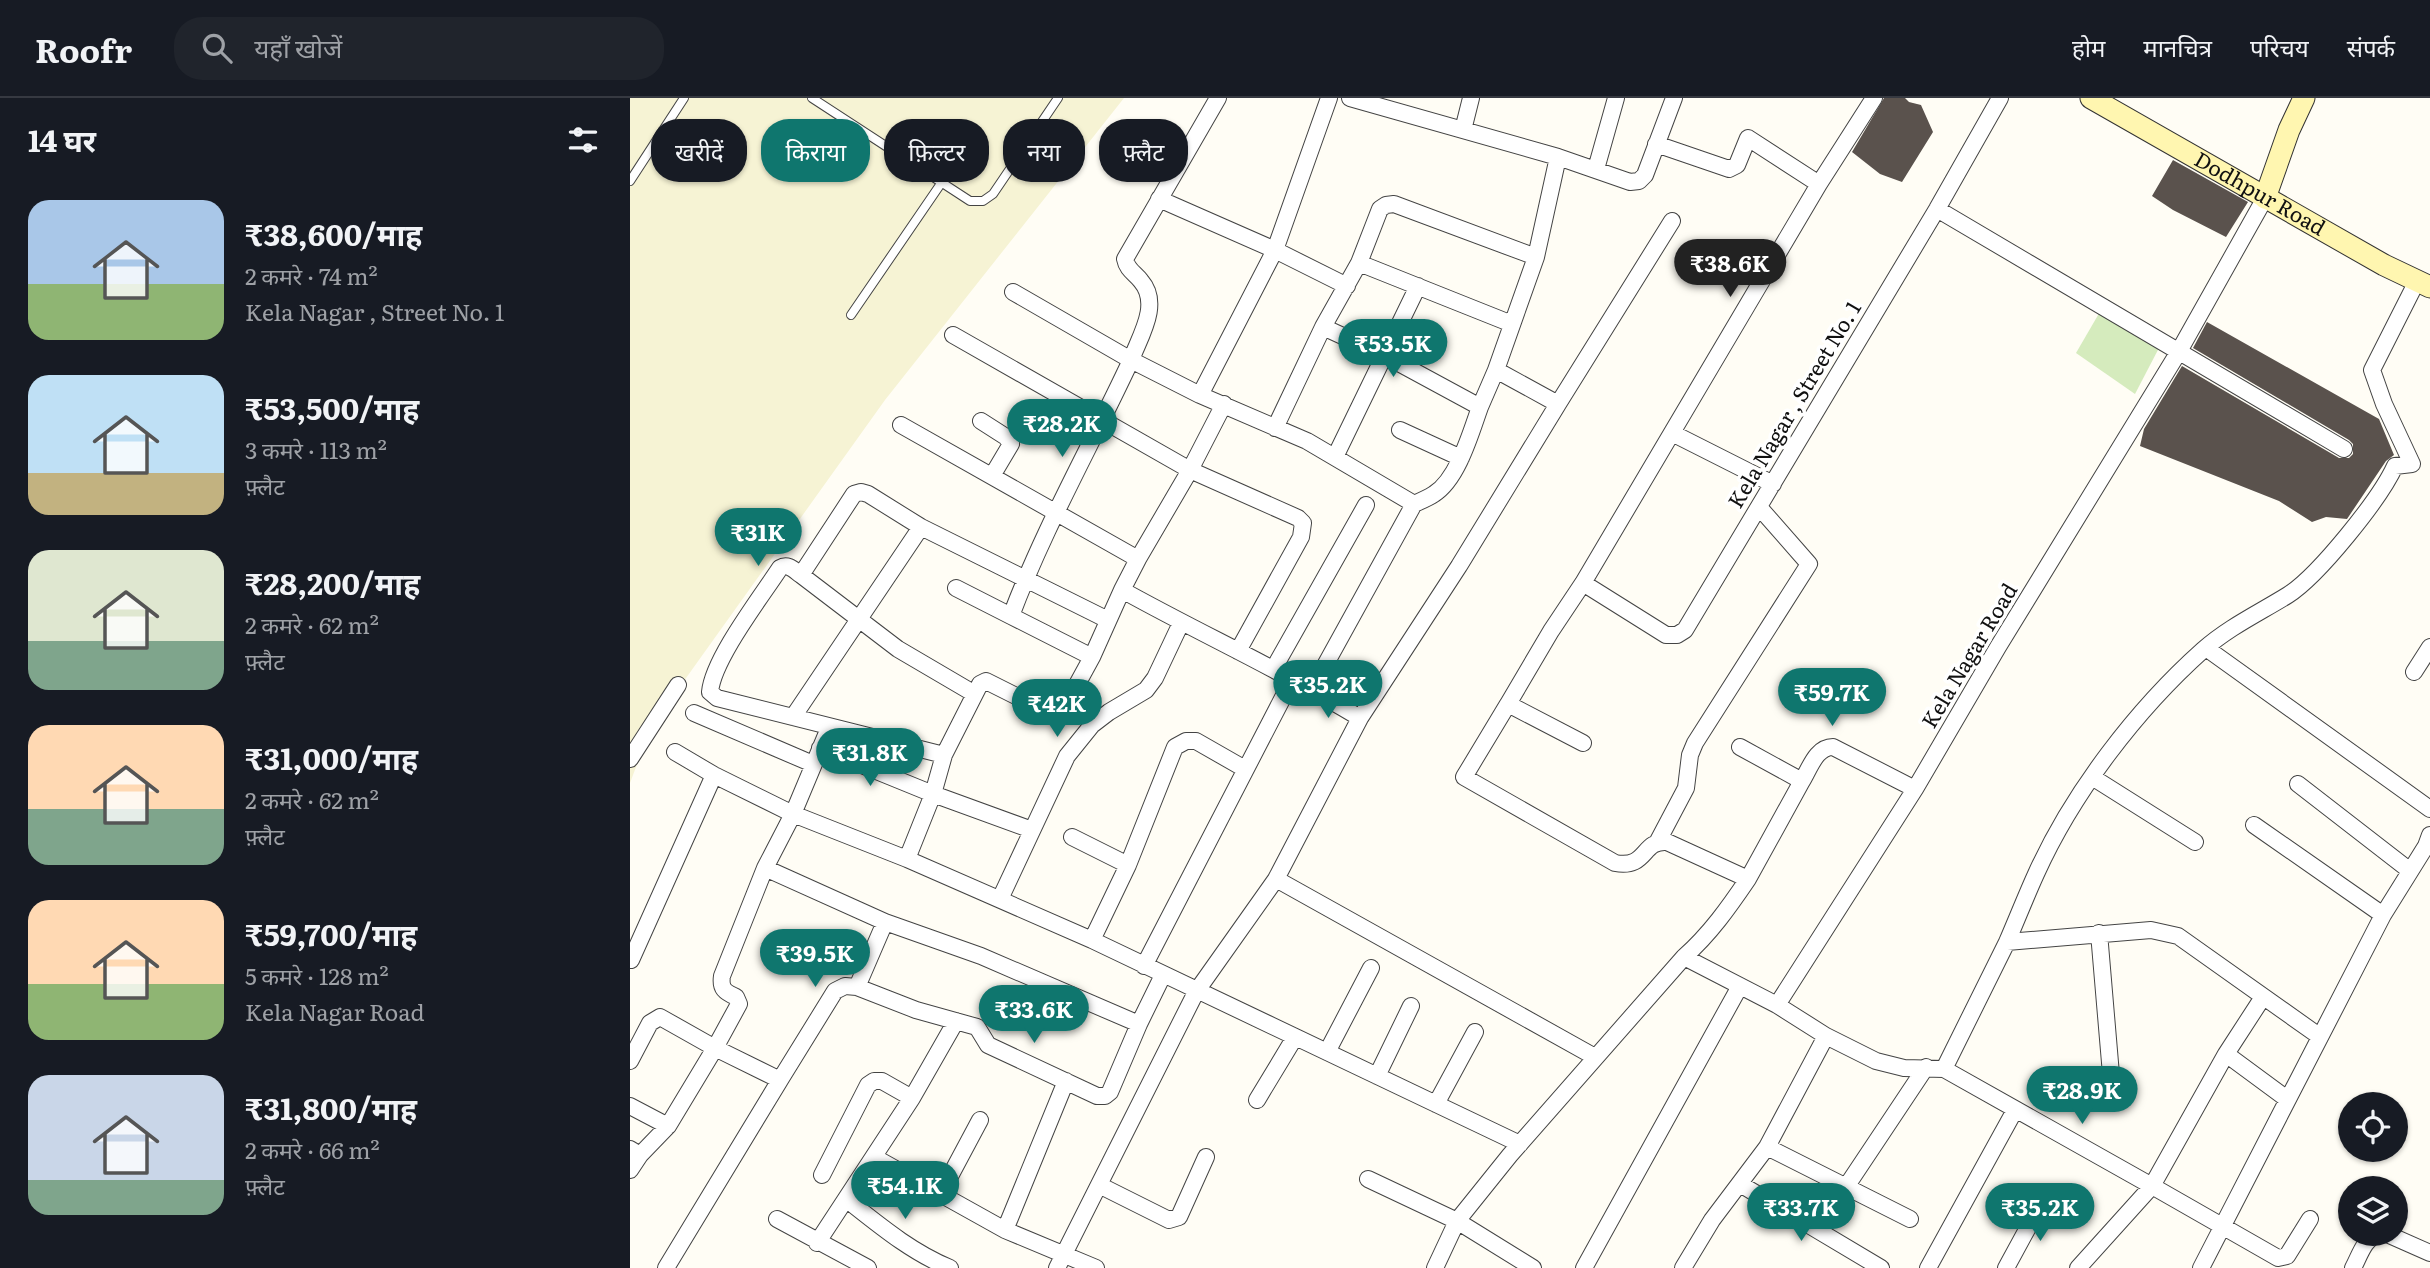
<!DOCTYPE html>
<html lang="hi">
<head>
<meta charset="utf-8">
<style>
	:root { --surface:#171b24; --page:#20242c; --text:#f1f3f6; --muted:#9ea1a6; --line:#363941; --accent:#0f766e }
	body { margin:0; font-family:Literata,"Noto Sans Devanagari",serif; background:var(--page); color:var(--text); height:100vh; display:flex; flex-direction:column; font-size:26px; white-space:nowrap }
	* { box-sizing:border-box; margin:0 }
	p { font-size:23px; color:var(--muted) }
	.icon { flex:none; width:38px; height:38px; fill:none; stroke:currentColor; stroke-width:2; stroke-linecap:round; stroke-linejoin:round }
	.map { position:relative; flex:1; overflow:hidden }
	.side { display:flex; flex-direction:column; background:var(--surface); width:630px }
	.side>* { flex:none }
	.top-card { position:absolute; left:21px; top:21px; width:665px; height:63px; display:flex; gap:14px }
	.buttons { position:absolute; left:1708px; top:994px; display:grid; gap:14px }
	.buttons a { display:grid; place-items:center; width:70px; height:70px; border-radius:50%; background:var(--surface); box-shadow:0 2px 5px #0004; font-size:35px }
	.price { position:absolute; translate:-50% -60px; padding:0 16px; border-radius:24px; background:var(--accent); color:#fff; font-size:23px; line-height:46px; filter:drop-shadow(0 2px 4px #0008) }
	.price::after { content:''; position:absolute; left:50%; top:42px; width:21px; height:16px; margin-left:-10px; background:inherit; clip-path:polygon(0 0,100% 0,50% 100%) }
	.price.on { background:#222; color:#fff }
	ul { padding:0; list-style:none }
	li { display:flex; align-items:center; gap:21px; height:175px; padding:0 28px }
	li span { display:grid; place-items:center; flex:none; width:196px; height:140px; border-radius:21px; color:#555 }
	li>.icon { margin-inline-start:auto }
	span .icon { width:84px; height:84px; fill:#fffc; stroke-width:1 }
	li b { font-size:30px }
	h2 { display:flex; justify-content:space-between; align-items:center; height:84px; padding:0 28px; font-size:30px }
	.pill { padding:0 24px; border-radius:28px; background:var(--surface); box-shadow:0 2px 5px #0004; font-size:24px; line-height:63px }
	.pill.on { background:var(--accent); color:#fff }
	header { display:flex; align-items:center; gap:42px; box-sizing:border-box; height:98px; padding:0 35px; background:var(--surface); border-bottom:2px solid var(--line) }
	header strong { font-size:33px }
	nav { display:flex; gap:38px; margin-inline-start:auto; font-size:24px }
	.search { width:490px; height:63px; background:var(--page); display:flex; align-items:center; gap:18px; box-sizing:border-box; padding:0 24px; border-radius:28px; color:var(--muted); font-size:26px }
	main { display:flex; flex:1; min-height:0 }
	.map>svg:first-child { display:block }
	.farmland { fill:#f6f3d4 }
	.green { fill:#d5ebbd }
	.building { fill:#5a524d }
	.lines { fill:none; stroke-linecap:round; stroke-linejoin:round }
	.lane-casing { stroke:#444; stroke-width:10 }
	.street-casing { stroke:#444; stroke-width:18 }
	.secondary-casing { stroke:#333; stroke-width:23 }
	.lane { stroke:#fff; stroke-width:8 }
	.street { stroke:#fff; stroke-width:16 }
	.secondary { stroke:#fff6b0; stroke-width:21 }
	.labels { text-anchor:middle; stroke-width:7; stroke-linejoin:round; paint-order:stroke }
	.street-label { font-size:21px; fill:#111; stroke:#fff }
</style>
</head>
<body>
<header>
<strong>Roofr</strong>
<div class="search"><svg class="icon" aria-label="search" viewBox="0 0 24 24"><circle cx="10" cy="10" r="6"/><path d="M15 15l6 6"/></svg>यहाँ खोजें</div>
<nav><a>होम</a><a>मानचित्र</a><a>परिचय</a><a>संपर्क</a></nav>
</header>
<main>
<section class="side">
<h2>14 घर<svg class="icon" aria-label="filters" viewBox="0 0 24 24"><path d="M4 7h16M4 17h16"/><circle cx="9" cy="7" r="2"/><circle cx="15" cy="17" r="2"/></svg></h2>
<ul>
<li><span style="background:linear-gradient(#a9c7e8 60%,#8fb573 0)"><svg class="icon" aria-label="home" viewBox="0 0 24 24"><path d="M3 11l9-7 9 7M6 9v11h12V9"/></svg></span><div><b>₹38,600/माह</b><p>2 कमरे · 74 m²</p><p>Kela Nagar , Street No. 1</p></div></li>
<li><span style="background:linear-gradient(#bfe0f5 70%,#c2b280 0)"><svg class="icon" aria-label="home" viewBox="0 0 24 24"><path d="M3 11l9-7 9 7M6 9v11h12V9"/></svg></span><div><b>₹53,500/माह</b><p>3 कमरे · 113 m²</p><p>फ़्लैट</p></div></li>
<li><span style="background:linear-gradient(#dfe7d0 65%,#7fa58c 0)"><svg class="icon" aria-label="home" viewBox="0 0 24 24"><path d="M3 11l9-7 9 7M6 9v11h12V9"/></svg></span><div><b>₹28,200/माह</b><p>2 कमरे · 62 m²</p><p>फ़्लैट</p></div></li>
<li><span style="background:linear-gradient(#ffd9b3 60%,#7fa58c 0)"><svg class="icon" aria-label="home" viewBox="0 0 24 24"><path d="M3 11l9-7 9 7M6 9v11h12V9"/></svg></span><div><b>₹31,000/माह</b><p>2 कमरे · 62 m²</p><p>फ़्लैट</p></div></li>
<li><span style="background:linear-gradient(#ffd9b3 60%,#8fb573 0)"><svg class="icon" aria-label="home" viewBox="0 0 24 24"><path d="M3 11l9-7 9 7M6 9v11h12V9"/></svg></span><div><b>₹59,700/माह</b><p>5 कमरे · 128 m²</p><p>Kela Nagar Road</p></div></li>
<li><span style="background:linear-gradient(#c9d6e8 75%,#7fa58c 0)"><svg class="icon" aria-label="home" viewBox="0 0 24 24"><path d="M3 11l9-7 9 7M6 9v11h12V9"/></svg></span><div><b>₹31,800/माह</b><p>2 कमरे · 66 m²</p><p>फ़्लैट</p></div></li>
</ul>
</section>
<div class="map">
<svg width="1800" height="1170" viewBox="0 0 1800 1170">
	<rect width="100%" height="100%" fill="#fffdf5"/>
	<path class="farmland" d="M 0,0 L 494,0 L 255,302 L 21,629 L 0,685 Z"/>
	<path class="green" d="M 1471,212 L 1530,248 L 1505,296 L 1446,255 Z"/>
	<path class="building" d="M 1254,0 L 1275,0 L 1279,4 L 1291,7 L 1303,34 L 1272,84 L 1250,76 L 1222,54 Z
		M 1543,62 L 1618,104 L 1596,139 L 1543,112 L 1522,98 Z
		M 1577,224 L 1749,321 L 1764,357 L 1756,363 L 1717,421 L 1696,419 L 1682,424 L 1649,403 L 1510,348 L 1514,331 L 1552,268 L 1709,360 L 1719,360 L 1723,356 L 1723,346 L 1719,342 L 1563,250 Z"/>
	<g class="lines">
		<g class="lane-casing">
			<path id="lane" d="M 182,0 L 340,103 L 353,103 L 363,96 L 428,0
				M 0,83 L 54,0
				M 221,217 L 312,84"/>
		</g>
		<g class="street-casing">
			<path id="street" d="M 720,0 L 928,59 L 1000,84 L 1009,83 L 1015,77 L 1044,0
				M 833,32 L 841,0
				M 1026,46 L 1099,71 L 1107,67 L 1118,40 L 1189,86
				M 966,71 L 986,0
				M 529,101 L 645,152 L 717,188
				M 1307,111 L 1714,351
				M 729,165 L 882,226
				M 383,194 L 501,262 C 510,238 531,206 511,183 C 505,175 497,172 495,161 L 588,0
				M 693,229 L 729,165 L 750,111 L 756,107 L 764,106 L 906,159
				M 323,237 L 560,372 L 668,420 L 673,425 L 671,439 L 608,553
				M 866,272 L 906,159 L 928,59
				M 570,297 L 645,152 L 699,0
				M 351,323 L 376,339 L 381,346 L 362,378
				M 271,327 L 508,461 L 492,492 C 571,536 653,573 730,620 L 829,468 L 928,306
				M 645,330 L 693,229 L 754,257 L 850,309 L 866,272 L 928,306 L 1042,123
				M 770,332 L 831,360
				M 1042,335 L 1143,386
				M 705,359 L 788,188
				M 508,461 L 560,372 L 594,306
				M 171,477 L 224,396 L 231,394 L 238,396 L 291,429 L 478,522
				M 953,485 L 1036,537 L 1047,537 L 1055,532 L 1307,111 L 1370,0
				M 326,490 L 381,518 C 414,430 461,348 501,262 L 570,297 L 677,343 L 784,406 C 791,403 798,400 804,396 C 828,381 841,334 850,309
				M 381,518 L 462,559
				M 1576,550 L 1800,711
				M 644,570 L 736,407
				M 1784,574 L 1800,549
				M 682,591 L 784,406
				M 343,595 L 268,551 L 171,477 C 164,472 158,465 150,470 C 131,499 83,561 80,594 L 87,600 L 314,657 L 350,586 L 356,583 L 388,599
				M 438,603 L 462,559 L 492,492
				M 878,606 L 921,533 L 953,485 L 1189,86 L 1244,0
				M 64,615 L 183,666
				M 163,619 L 291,429
				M 1110,649 L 1172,683 C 1180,670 1186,649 1203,649 L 1285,691
				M 190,650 L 303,696 L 402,732
				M 45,654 L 84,677 L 163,716 L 277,761 L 462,842 L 890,1046
				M 0,661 L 48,587
				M 1462,679 L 1565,744
				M 1668,686 L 1779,772
				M 442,739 L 498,767
				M 1028,743 L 1056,690 L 1060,657 L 1065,645 L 1179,466 L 1129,409
				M 277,761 L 303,696 L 314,657
				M 135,770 L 255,824 L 351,858 L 509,926
				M 646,781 L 965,959
				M 1118,781 L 1172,683
				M 370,801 L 437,658 L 462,627 L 479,614 L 516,592 L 525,580 L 551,525
				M 1753,817 L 1796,748 L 1800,737
				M 1469,835 L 1483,1000
				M 462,842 L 498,767 L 545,649 L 556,643 L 566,643 L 615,671
				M 1054,859 L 1147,907
				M 1,862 L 84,677
				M 514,868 L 662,582
				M 227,889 L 286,912 L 347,929 L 358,947 L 467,998 L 475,998 L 480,994 L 509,926 L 533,877
				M 1196,938 L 1246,963 L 1274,970 L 1314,971 L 1522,1088 L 1596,956 L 1633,899
				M 1689,938 L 1548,838 L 1521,832 L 1377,844 C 1387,821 1396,798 1406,776 C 1443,694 1507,611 1573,552 C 1599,529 1629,515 1658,497 C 1688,478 1750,401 1765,368 L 1782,366 L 1754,306 L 1742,272 L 1787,183
				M 697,954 L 741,870
				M 1596,956 L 1657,1001
				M 0,963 L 20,925 L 30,919 L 85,950 L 109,906 L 106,899 C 95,894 90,891 92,878 L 135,770 L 163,716 L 199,630
				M 1314,971 L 1377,844
				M 747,978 L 781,908
				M 627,1002 L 665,939
				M 806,1006 L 845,934
				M 0,1008 L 38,1028
				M 1137,1049 L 1280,1121
				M 0,1051 L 10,1057 L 38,1028 L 85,950 L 150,982 L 205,893 L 215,888 L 227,889 L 255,824
				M 244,1059 L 375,1132 L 466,1170
				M 0,1072 L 10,1057
				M 192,1077 L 238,987 L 244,983 L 252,983 L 282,1000
				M 738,1081 L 827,1123 L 903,1170
				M 1110,1086 L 1251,1170
				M 469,1087 L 539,1122 L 549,1119 L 576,1059
				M 1216,1089 L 1296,969
				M 310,1097 L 350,1022
				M 216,1101 C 249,1127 281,1154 320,1170
				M 147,1121 L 238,1170
				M 375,1132 L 436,983
				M 1757,1136 L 1800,1155
				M 187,1145 L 282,1000 L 326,923
				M 36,1170 L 150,982
				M 427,1170 L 566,894 L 646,781 L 730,620
				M 805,1170 L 827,1123 L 880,1057 L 1054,859 C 1080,836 1099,809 1118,781 L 1037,744 C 1011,742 1018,771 985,765 L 834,679 L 878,606 L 953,645
				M 954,1170 L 1110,888
				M 1053,1170 L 1082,1122 L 1137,1049 L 1196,938 L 1147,907 L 1285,691 L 1368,549 L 1548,255 L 1635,100
				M 1298,1170 L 1385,1012
				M 1376,1170 L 1413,1102
				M 1448,1170 L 1522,1088 L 1648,1160 L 1657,1158 L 1680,1121
				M 1571,1170 L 1753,817 L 1624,727
				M 1723,1170 C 1730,1157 1734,1141 1748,1136"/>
		</g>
		<g class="secondary-casing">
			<g id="secondary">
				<path id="s1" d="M 1461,0 L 1754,167 L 1800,189"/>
				<path d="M 1635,100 L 1659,32 L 1674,0"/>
			</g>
		</g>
		<use href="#lane" class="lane"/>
		<use href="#street" class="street"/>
		<use href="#secondary" class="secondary"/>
	</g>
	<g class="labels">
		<g class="street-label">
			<text dy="7" stroke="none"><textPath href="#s1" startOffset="194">Dodhpur Road</textPath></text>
			<text transform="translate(1165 307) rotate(-59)" y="7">Kela Nagar , Street No. 1</text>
			<text transform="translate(1340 558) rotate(-59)" y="7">Kela Nagar Road</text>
		</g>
	</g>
</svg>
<div class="buttons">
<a><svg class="icon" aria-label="locate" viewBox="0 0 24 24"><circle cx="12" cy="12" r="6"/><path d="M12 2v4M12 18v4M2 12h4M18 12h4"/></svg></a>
<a><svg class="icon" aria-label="layers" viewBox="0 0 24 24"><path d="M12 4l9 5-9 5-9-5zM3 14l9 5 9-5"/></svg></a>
</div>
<b class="price on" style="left:1100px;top:201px">₹38.6K</b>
<b class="price" style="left:763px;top:281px">₹53.5K</b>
<b class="price" style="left:432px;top:361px">₹28.2K</b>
<b class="price" style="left:128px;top:470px">₹31K</b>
<b class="price" style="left:698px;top:622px">₹35.2K</b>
<b class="price" style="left:1202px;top:630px">₹59.7K</b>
<b class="price" style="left:427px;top:641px">₹42K</b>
<b class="price" style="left:240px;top:690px">₹31.8K</b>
<b class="price" style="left:185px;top:891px">₹39.5K</b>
<b class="price" style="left:404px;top:947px">₹33.6K</b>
<b class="price" style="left:1452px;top:1028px">₹28.9K</b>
<b class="price" style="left:275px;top:1123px">₹54.1K</b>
<b class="price" style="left:1171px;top:1145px">₹33.7K</b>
<b class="price" style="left:1410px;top:1145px">₹35.2K</b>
<div class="top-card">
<a class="pill">खरीदें</a>
<a class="pill on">किराया</a>
<a class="pill">फ़िल्टर</a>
<a class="pill">नया</a>
<a class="pill">फ़्लैट</a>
</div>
</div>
</main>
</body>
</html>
